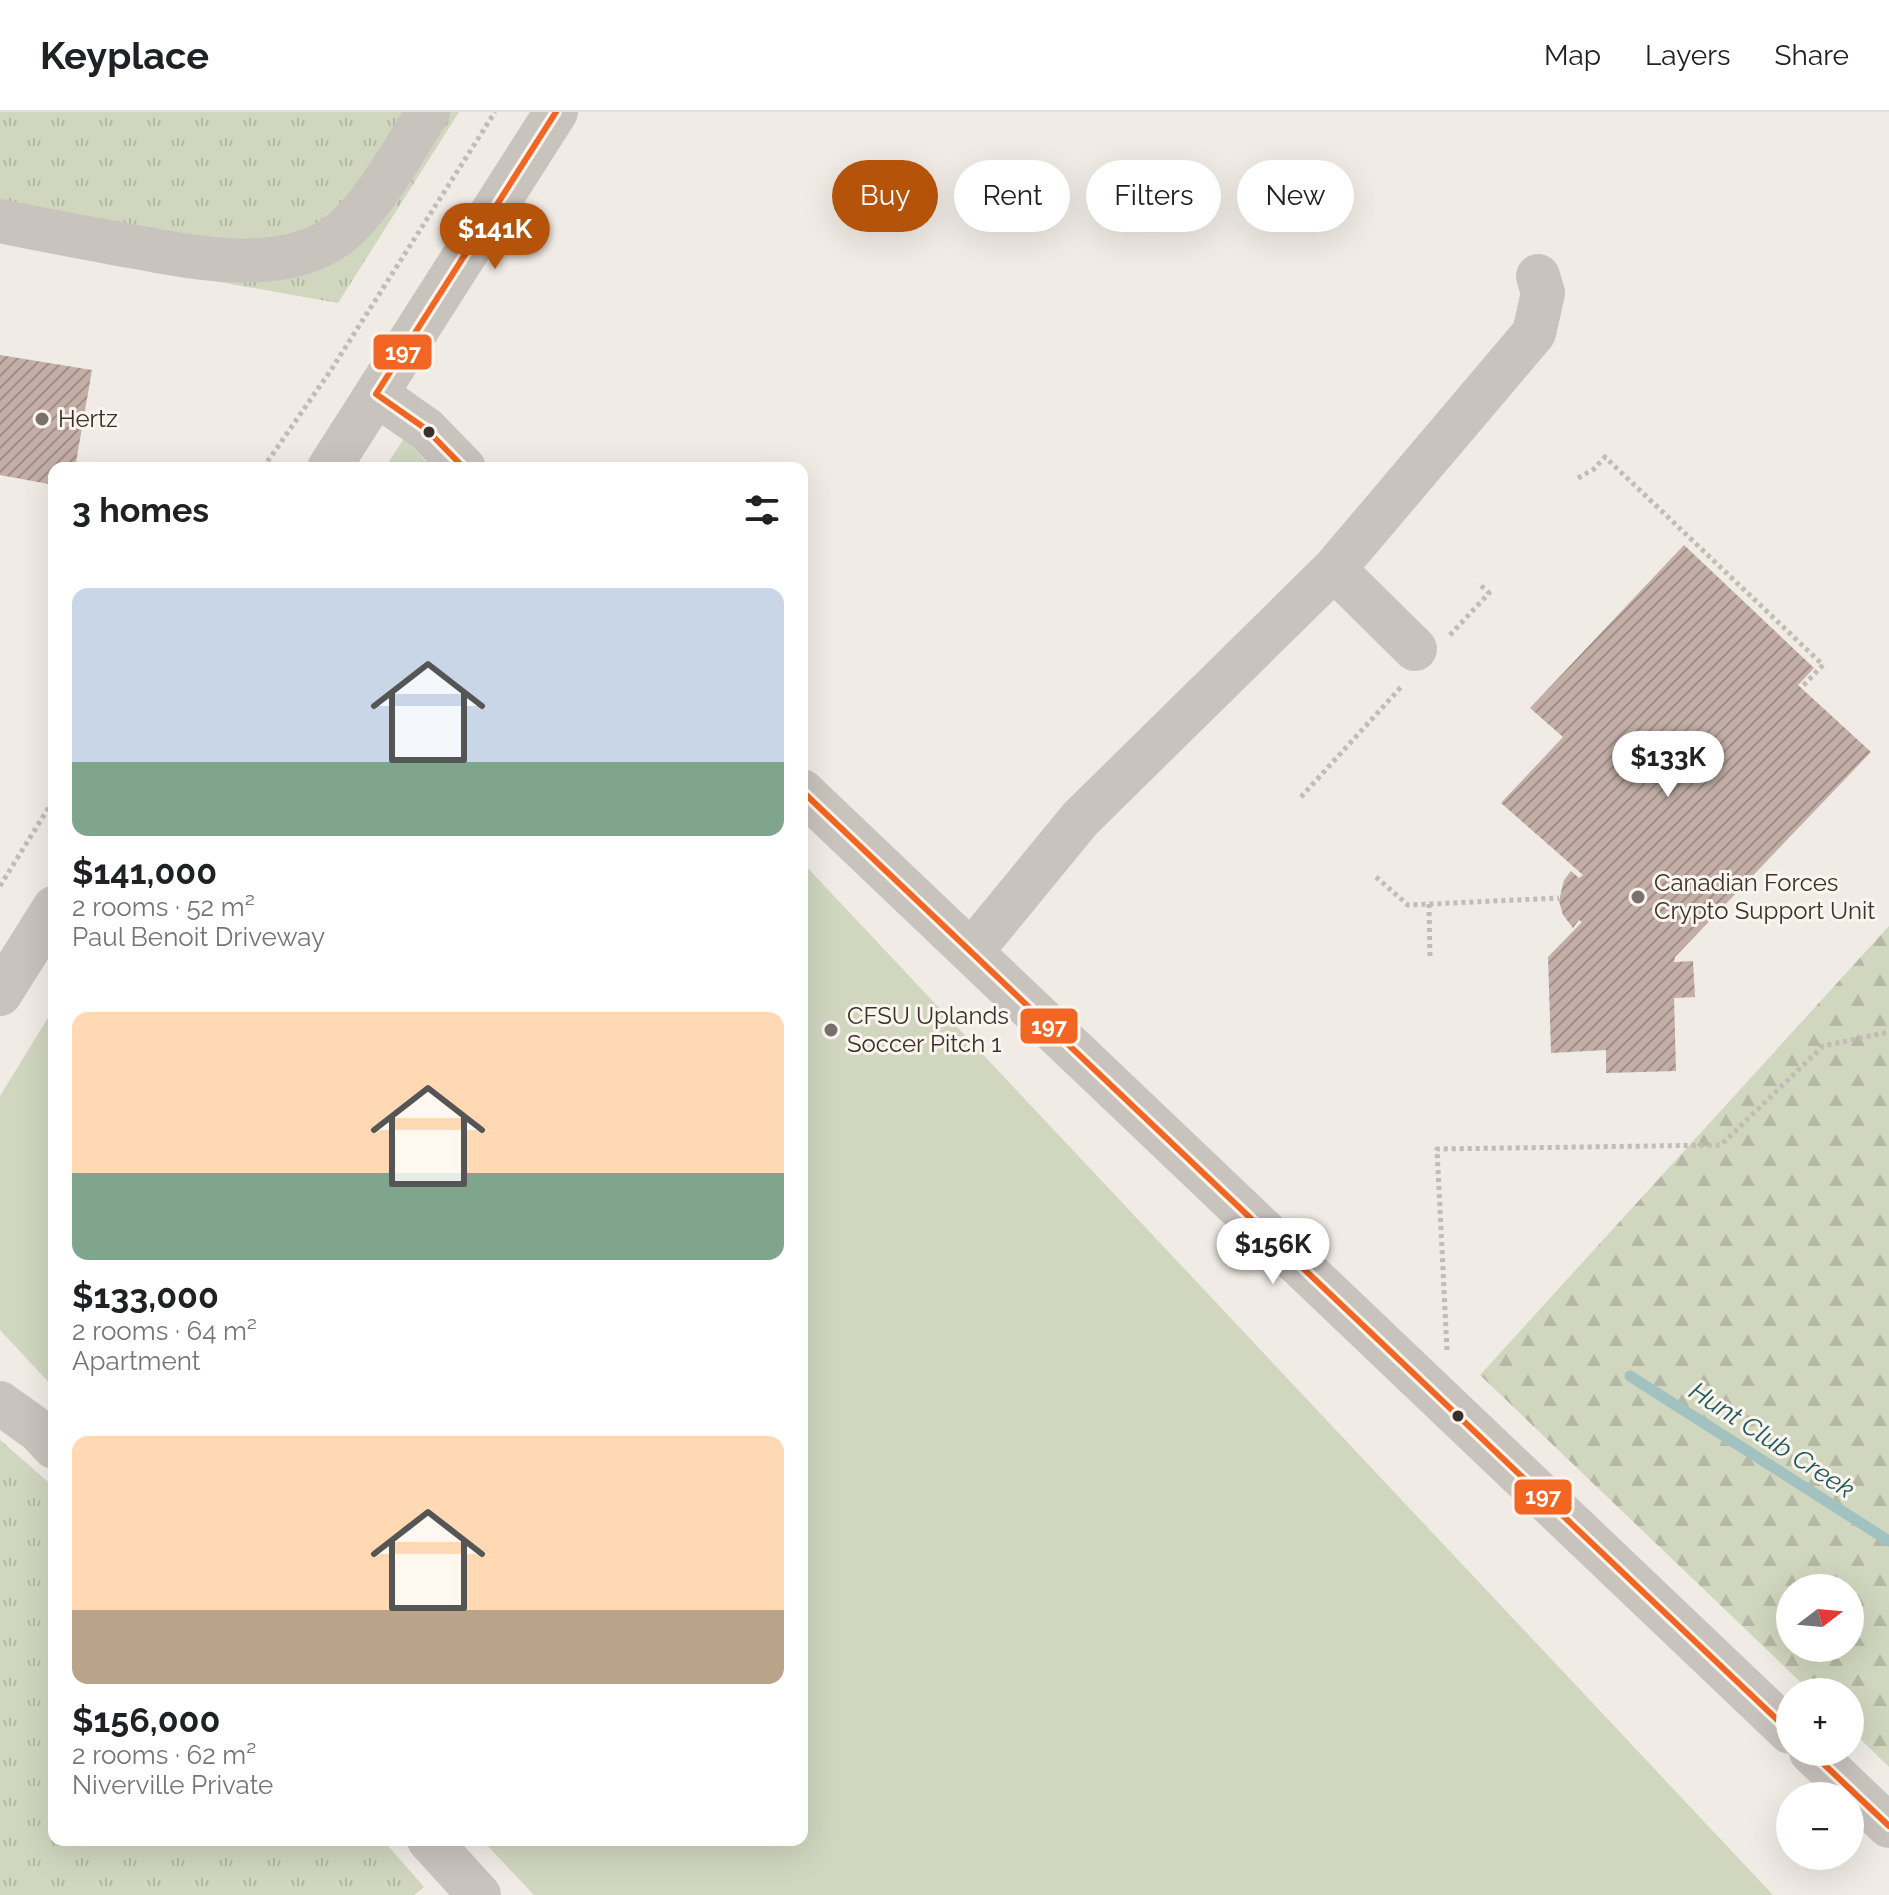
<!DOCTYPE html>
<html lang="en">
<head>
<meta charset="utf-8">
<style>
	:root { --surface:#fff; --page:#f6f6f6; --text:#202124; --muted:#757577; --line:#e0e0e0; --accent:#b45309 }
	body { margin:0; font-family:Raleway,sans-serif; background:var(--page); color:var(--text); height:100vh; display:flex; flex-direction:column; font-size:30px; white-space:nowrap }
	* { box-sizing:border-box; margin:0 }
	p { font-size:26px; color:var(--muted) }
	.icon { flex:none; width:44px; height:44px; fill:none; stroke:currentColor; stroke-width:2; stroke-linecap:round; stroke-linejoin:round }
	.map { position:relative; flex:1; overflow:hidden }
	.side { position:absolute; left:48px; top:350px; width:760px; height:1384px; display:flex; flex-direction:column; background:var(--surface); border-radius:16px; box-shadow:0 8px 32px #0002 }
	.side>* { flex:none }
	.guide { position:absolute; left:832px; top:48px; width:760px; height:72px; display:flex; gap:16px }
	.needle { width:52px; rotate:74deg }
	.controls { position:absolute; left:1776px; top:1462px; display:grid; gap:16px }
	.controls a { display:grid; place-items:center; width:88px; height:88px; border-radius:50%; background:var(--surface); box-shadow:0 8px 32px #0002; font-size:40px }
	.price { position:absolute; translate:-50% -68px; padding:0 18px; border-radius:28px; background:#fff; color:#222; font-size:26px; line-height:52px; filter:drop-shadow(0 2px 4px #0008) }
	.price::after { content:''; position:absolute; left:50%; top:48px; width:24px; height:18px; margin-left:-12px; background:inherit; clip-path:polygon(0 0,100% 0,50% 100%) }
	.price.active { background:var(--accent); color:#fff }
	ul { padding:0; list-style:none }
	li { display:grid; align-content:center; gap:16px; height:424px; padding:0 24px }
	li span { display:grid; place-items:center; height:248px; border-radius:16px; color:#555 }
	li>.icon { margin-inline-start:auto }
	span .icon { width:144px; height:144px; fill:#fffc; stroke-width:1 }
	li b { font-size:34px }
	h2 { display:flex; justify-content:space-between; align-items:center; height:96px; padding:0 24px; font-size:34px }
	.pill { padding:0 28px; border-radius:36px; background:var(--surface); box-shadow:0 8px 32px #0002; font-size:28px; line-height:72px }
	.pill.active { background:var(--accent); color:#fff }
	header { display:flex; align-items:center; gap:48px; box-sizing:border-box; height:112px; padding:0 40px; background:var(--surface); border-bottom:2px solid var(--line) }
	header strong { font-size:38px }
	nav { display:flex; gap:44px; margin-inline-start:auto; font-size:28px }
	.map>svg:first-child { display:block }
	.grass { fill:url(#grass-tufts) }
	.forest { fill:url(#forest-firs); fill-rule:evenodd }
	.park { fill:#d1d6bf }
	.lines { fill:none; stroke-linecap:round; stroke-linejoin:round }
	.stream { stroke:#a1c2c1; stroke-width:11 }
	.building { fill:url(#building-hatch) }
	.path { stroke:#c2bbb6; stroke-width:5; stroke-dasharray:4 4; stroke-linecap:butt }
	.minor { stroke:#c9c3be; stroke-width:44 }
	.bus-1-casing { stroke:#fbf5ee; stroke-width:12 }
	.bus-1 { stroke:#f26522; stroke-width:6 }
	.poi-dot { fill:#7a716c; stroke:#fbf5ee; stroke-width:3 }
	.bus-dot { fill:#3b302b; stroke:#fbf5ee; stroke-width:3 }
	.labels { text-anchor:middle; stroke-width:6; stroke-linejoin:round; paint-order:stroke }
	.poi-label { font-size:24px; fill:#3b302b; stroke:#fbf5ee; text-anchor:start }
	.water-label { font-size:26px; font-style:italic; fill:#1f5a5e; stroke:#fbf5ee }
	.line-badge { stroke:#fbf5ee; stroke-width:3 }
	.badge-label { font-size:22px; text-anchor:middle; font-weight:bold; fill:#fff }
</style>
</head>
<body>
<header>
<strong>Keyplace</strong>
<nav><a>Map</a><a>Layers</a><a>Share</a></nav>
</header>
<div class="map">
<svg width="1889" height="1783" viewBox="0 0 1889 1783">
	<defs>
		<pattern id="grass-tufts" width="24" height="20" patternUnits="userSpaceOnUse" patternTransform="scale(2)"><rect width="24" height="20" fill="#d1d6bf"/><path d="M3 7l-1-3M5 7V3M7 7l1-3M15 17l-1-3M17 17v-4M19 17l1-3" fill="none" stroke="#b4b8a4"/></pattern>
		<pattern id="forest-firs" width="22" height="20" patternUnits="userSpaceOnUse" patternTransform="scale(2)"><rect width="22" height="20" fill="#d1d6bf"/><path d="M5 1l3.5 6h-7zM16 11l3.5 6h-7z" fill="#b4b8a4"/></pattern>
		<pattern id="building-hatch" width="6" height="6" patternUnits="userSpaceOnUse" patternTransform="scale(2)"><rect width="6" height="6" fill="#c3afa7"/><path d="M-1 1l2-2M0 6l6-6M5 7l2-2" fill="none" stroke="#a08f88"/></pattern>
	</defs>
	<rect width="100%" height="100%" fill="#f0ebe5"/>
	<path class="grass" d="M 0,0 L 418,0 L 333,112 L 247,139 L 0,93 Z
		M 444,0 L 459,0 L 338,191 L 0,131 L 296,161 Z
		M 0,1328 L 54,1375 L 54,1728 L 383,1728 L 424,1775 L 414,1783 L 0,1783 Z"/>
	<path class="forest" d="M 1889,814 L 1889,1655 L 1850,1617 L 1850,1580 L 1811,1580 L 1480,1263 ZM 1790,1476 L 1850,1476 L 1850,1536 L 1790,1536 Z"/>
	<path class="park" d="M 404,326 L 432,356 L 385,356 Z
		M 802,750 L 1773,1783 L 534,1783 L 482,1728 L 802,1728 Z
		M 54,896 L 54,1276 L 0,1218 L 0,984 Z"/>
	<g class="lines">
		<path class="stream" d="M 1630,1264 L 1889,1429"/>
	</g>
	<path class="building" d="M 0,243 L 92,258 L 75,356 L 54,356 L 54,373 L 0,363 Z
		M 1684,433 L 1814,556 L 1798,573 L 1871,640 L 1675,845 L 1674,850 L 1693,849 L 1695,885 L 1674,886 L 1676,959 L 1606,961 L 1606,938 L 1551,941 L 1548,845 L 1582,810 L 1579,808 L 1573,816 L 1563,803 L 1559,789 L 1564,768 L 1571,759 L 1579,766 L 1583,763 L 1501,691 L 1563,625 L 1530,596 Z"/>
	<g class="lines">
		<path class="path" d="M 263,356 L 331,258 L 495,0
			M 1578,366 L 1594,357 L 1605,345 L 1823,553 L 1801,576
			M 1450,523 L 1489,481 L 1478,471
			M 1301,685 L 1402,574
			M 1376,765 L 1408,793 L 1559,786
			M 0,774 L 54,687
			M 1429,792 L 1430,847
			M 1447,1238 L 1437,1037 L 1721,1033 L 1823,934 L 1889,920"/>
		<path class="minor" d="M 0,109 C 38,117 76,124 114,131 C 181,143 285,169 343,119 C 375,91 405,36 428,0
			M 376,282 L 426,317 L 464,356
			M 329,356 L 556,0
			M 1334,457 L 1534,221 L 1543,181 L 1538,164
			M 802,679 L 1790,1620
			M 971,840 L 1080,707 L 1334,457 L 1415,537
			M 0,882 L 54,796
			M 0,1291 L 39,1319 L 54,1335
			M 1811,1640 L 1889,1714
			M 429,1728 L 479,1783"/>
		<g class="bus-1-casing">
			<path id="bus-1" d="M 464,356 L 426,317 L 376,282 L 556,0
				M 802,679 L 1790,1620
				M 1811,1640 L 1889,1714"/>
		</g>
		<use href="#bus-1" class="bus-1"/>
	</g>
	<g class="poi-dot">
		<circle cx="42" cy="307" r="8"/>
		<circle cx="1638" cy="785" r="8"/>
		<circle cx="831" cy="918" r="8"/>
	</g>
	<g class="bus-dot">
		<circle cx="429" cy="320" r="7"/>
		<circle cx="1458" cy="1304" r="7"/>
	</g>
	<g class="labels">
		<g class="poi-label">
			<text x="58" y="315">Hertz</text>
			<text x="1654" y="779">Canadian Forces<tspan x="1654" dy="28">Crypto Support Unit</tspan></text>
			<text x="847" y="912">CFSU Uplands<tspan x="847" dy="28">Soccer Pitch 1</tspan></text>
		</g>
		<g class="water-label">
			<text transform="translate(1772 1328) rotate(33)" y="9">Hunt Club Creek</text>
		</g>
	</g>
	<g class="line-badge">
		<rect x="372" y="221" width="61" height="38" rx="8" fill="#f26522"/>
		<rect x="1019" y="895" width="60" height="38" rx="8" fill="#f26522"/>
		<rect x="1513" y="1366" width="60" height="38" rx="8" fill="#f26522"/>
	</g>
	<g class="badge-label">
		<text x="403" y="248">197</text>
		<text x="1049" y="922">197</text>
		<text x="1543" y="1392">197</text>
	</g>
</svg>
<div class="controls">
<a><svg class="needle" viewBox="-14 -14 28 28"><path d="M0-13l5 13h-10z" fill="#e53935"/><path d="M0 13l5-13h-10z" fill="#757577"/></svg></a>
<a>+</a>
<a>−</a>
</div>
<b class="price active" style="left:495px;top:159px">$141K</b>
<b class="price" style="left:1668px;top:687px">$133K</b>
<b class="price" style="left:1273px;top:1174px">$156K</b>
<div class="guide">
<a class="pill active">Buy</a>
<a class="pill">Rent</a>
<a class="pill">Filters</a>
<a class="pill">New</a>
</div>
<section class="side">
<h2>3 homes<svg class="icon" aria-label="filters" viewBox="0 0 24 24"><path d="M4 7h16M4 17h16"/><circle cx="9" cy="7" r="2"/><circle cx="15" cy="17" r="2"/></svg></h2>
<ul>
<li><span style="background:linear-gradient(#c9d6e8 70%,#7fa58c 0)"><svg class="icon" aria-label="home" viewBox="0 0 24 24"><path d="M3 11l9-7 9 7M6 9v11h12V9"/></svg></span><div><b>$141,000</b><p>2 rooms · 52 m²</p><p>Paul Benoit Driveway</p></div></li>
<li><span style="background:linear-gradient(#ffd9b3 65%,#7fa58c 0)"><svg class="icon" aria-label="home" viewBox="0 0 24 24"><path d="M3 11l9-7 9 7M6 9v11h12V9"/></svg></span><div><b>$133,000</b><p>2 rooms · 64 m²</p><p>Apartment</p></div></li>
<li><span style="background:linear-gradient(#ffd9b3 70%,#b9a48a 0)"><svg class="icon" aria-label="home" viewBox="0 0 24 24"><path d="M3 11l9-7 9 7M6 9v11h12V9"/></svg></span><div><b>$156,000</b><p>2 rooms · 62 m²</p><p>Niverville Private</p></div></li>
</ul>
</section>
</div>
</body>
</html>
